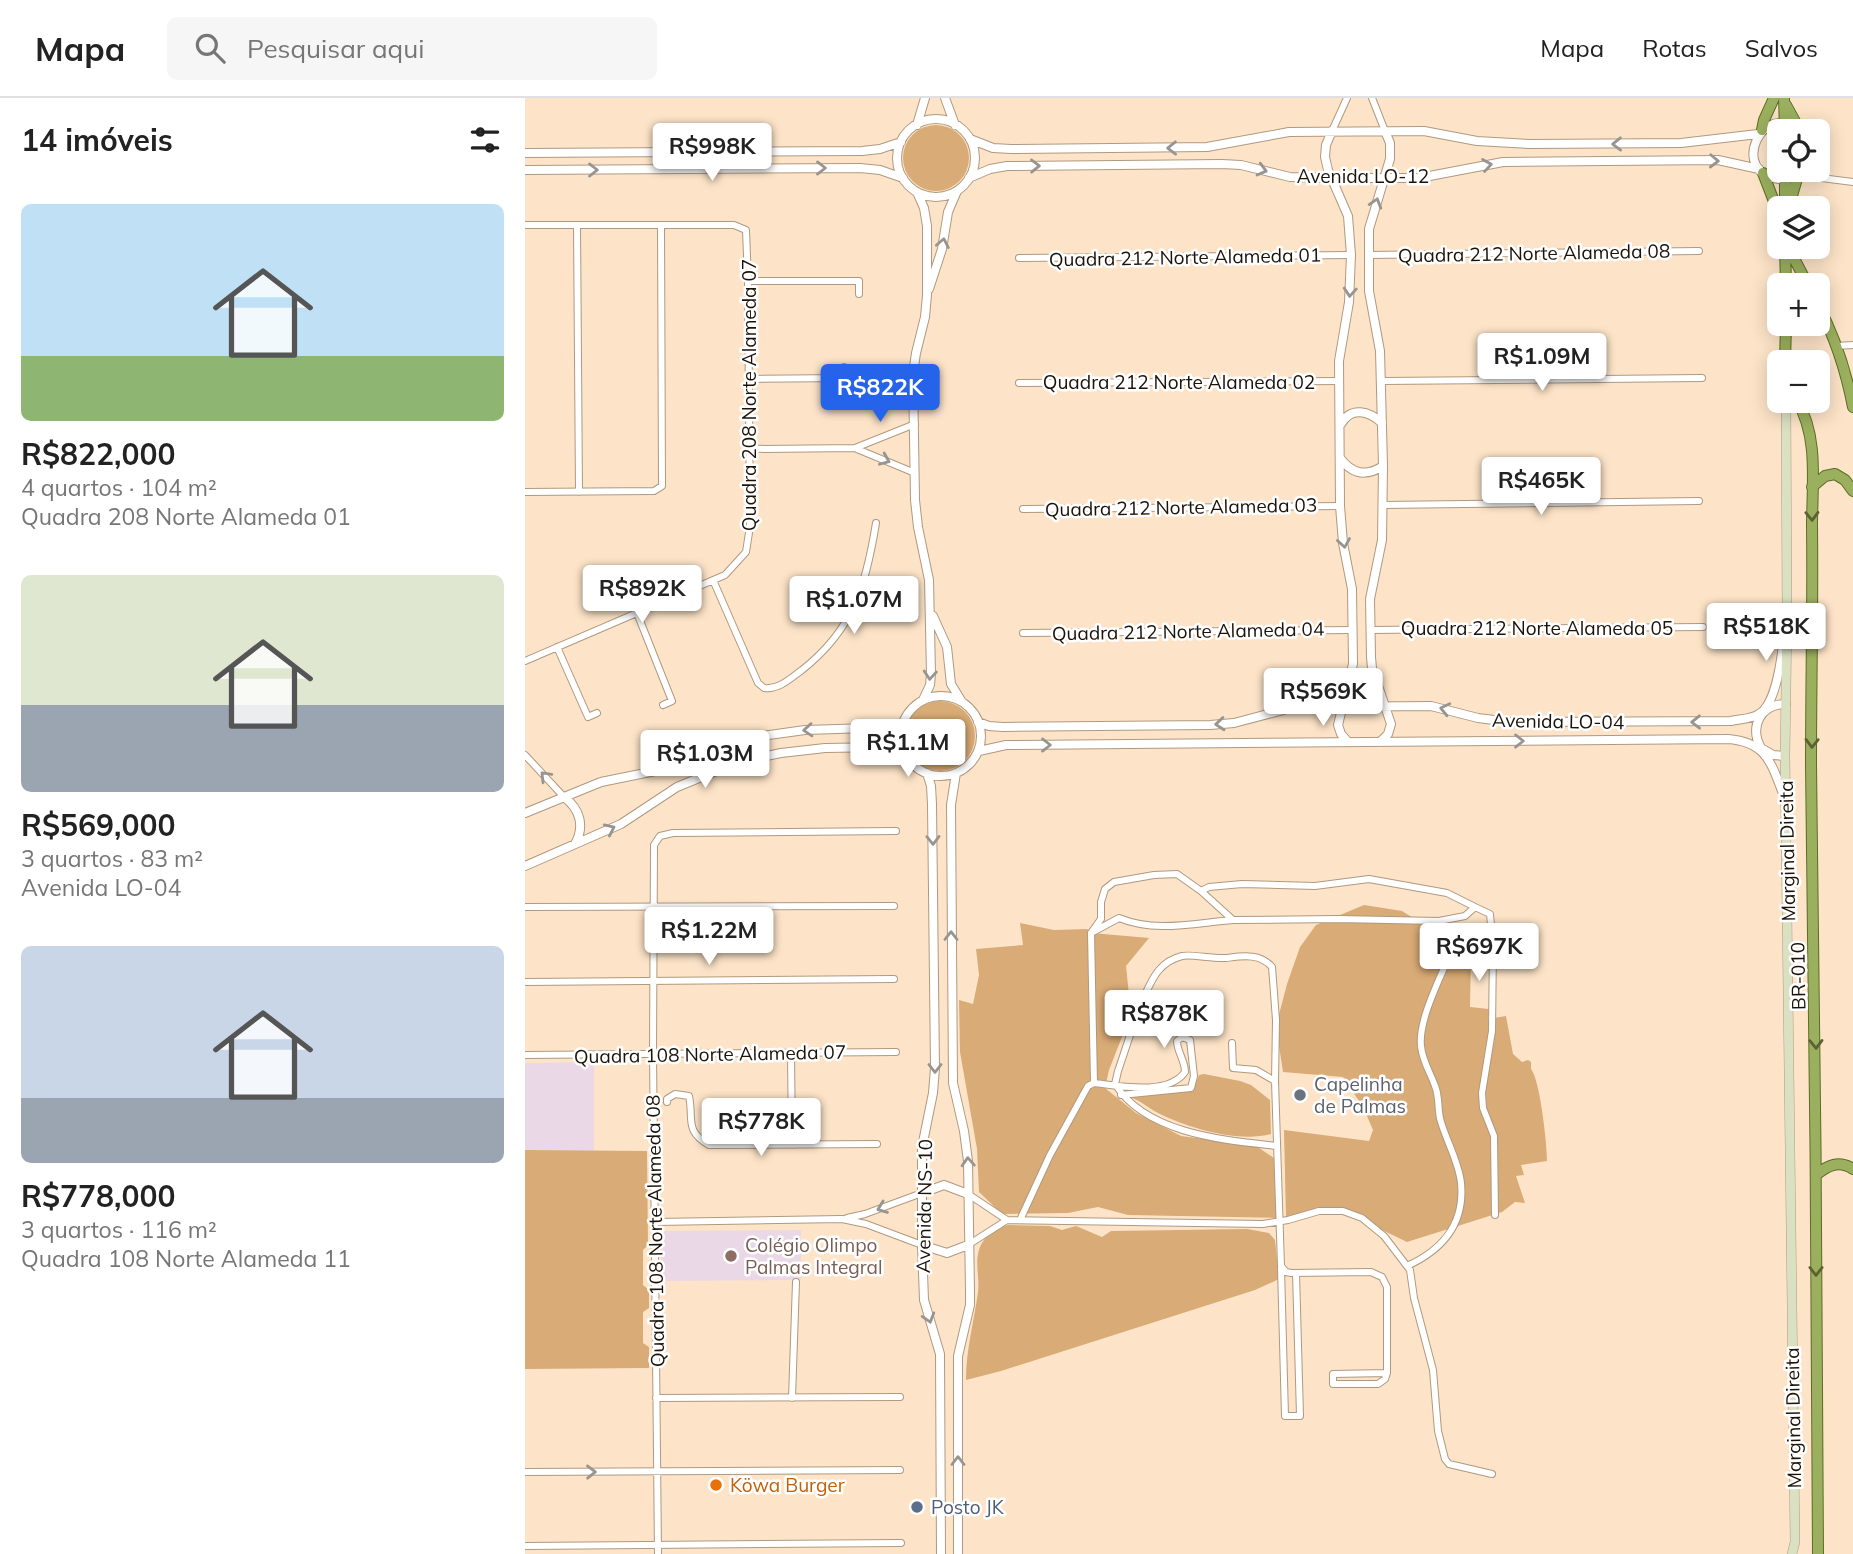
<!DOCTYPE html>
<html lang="pt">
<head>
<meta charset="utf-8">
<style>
	:root { --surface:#fff; --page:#f6f6f6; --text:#222; --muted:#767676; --line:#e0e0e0; --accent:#2563eb }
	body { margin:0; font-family:Mulish,sans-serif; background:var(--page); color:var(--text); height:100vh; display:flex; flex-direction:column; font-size:26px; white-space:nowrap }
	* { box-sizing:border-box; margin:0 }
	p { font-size:23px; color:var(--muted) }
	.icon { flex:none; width:38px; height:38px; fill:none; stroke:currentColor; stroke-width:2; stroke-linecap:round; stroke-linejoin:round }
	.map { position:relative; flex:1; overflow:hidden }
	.sheet { display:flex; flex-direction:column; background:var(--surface); width:525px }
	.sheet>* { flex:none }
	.tools { position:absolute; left:1242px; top:21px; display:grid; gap:14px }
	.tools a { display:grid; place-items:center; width:63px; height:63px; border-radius:10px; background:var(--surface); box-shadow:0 4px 18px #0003; font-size:35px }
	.price { position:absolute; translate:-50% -60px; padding:0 16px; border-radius:7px; background:#fff; color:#222; font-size:23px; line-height:46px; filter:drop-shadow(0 2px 4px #0008) }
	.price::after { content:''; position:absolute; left:50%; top:42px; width:21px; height:16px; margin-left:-10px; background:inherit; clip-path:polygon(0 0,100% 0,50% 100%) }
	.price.active { background:var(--accent); color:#fff }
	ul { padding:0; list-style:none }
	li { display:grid; align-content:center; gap:14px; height:371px; padding:0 21px }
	li span { display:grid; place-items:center; height:217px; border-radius:10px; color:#555 }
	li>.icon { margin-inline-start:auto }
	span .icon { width:126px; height:126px; fill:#fffc; stroke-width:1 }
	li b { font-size:30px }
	h2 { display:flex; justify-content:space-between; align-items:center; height:84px; padding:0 21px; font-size:30px }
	header { display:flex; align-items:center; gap:42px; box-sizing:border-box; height:98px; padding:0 35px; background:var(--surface); border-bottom:2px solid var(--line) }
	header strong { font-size:33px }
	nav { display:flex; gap:38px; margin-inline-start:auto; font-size:24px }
	.search { width:490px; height:63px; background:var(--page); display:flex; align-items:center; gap:18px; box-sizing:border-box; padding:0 24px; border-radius:10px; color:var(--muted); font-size:26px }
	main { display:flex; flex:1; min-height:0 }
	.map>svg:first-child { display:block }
	.education { fill:#ebd8e7 }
	.green { fill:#d9ab76 }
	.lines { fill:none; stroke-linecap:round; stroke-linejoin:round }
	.minor-casing { stroke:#b0997f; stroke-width:8 }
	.tertiary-casing { stroke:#b0997f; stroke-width:10 }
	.secondary-casing { stroke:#b0997f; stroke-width:10 }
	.trunk-casing { stroke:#5e6c26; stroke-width:12 }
	.minor { stroke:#fff; stroke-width:6 }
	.tertiary { stroke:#fff; stroke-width:8 }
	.secondary { stroke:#dae1c3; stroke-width:9 }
	.trunk { stroke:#9bb05e; stroke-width:10 }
	.oneway { stroke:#989490 }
	.oneway2 { stroke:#5b6133 }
	.worship-dot { fill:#6b7280; stroke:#fff; stroke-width:2.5 }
	.education-dot { fill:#8d6e63; stroke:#fff; stroke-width:2.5 }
	.food-dot { fill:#e8710a; stroke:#fff; stroke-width:2.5 }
	.service-dot { fill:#5c6f8a; stroke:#fff; stroke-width:2.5 }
	.labels { text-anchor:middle; stroke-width:5; stroke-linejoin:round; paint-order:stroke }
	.street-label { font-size:19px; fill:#1b1208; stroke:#fff }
	.worship-label { font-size:19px; fill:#5b616d; stroke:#fff; text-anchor:start }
	.education-label { font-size:19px; fill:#785e54; stroke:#fff; text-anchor:start }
	.food-label { font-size:19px; fill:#c56008; stroke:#fff; text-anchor:start }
	.service-label { font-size:19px; fill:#4e5e75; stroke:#fff; text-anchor:start }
</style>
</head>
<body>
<header>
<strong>Mapa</strong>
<div class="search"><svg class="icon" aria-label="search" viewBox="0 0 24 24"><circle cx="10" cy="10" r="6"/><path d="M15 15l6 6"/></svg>Pesquisar aqui</div>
<nav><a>Mapa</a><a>Rotas</a><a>Salvos</a></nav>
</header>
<main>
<section class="sheet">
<h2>14 imóveis<svg class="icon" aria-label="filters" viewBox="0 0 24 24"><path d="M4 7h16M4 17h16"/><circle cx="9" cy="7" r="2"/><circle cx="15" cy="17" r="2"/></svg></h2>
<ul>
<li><span style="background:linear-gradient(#bfe0f5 70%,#8fb573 0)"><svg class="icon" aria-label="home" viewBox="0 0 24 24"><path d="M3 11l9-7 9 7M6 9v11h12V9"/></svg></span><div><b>R$822,000</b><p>4 quartos · 104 m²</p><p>Quadra 208 Norte Alameda 01</p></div></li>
<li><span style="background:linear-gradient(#dfe7d0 60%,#9aa5b1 0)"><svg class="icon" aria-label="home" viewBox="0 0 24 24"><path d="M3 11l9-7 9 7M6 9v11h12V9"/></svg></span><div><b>R$569,000</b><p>3 quartos · 83 m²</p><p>Avenida LO-04</p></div></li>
<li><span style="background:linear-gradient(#c9d6e8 70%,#9aa5b1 0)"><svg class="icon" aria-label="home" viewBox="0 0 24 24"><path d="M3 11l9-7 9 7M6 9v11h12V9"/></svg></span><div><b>R$778,000</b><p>3 quartos · 116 m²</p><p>Quadra 108 Norte Alameda 11</p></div></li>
</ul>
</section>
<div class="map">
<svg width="1328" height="1456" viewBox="0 0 1328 1456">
	<rect width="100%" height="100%" fill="#fde4c8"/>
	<path class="education" d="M 69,964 L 69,1054 L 0,1052 L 0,965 Z
		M 276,1132 L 276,1182 L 136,1183 L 136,1133 Z"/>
	<path class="green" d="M378 60a33 33 0 1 1 66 0a33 33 0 1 1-66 0Z
		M380 638a35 35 0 1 1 70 0a35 35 0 1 1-70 0Z
		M 839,807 L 877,813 L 946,856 L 945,909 L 964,911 L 963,921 L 981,918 L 988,956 L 997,964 L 1003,962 L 1006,964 L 1006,971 C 1015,982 1022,1045 1022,1063 L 996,1067 L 999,1077 L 991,1078 L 1000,1105 L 990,1104 L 977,1114 L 882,1144 L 818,1113 L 761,1120 L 759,1032 L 844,1043 L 848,1032 L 838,1009 L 818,979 L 758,974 L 751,928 L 762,886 L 775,849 L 791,827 Z
		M 495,825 L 529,832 L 562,831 L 567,835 L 624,840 L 601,868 L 606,916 L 584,972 L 580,990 L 611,1015 L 656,1038 L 731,1048 L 749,1060 L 754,1120 L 603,1117 L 573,1109 L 543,1115 L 477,1116 L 454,1094 L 452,1051 L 435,954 L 434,902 L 448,906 L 454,877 L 451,851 L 498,847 Z
		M 679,976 L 715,983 L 726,987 L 745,1002 L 746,1036 C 713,1045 663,1030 633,1015 C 623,1010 615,1002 604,999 L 668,993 L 674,977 Z
		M 0,1052 L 122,1053 L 123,1147 L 118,1152 L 118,1187 L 124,1192 L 124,1210 L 118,1214 L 118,1245 L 124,1249 L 124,1270 L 0,1271 Z
		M 484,1127 L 525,1128 L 537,1132 L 551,1128 L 577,1139 L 586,1133 L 722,1131 L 744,1135 L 750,1142 L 754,1181 L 730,1192 L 476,1273 L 441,1282 C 441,1251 449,1224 453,1194 C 455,1179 449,1164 455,1149 C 460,1137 471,1128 484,1127 Z"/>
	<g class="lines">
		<g class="minor-casing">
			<path id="minor" d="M 847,0 L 860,33
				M 807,33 L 822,0
				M 1273,77 L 1328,84
				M 0,127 L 209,127 L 221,132 L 223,183 L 225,428 L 221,454 L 200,477 L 0,563
				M 52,127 L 54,394
				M 844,157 L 1174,153
				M 494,160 L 826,157
				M 223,183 L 334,183 L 334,196
				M 1311,248 L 1328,247
				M 224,281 L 319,280 L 319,269
				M 857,283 L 1177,280
				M 494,285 L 815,283
				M 225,351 L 330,350 L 390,326
				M 332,351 L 390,375
				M 0,394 L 129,393 L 137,388 L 136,127
				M 858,407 L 1174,403
				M 498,411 L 815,408
				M 188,482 L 233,585 L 239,590 C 254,592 266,580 277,572 C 329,531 341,487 351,425
				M 112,515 L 147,603 L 138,607
				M 846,532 L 1178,529
				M 498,535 L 828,532
				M 32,549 L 63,619 L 72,615
				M 0,657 L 39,699
				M 0,809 L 369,808
				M 950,809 L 965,816 L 968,849 L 967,933 L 957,995 L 958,1010 L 969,1038 L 970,1117
				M 566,835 L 576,821 L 576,804 L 580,791 L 589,784 L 629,777 L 652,776 L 676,793 L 708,822 L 813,821 L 914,823 L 940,818 L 950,809 L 922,795 L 844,781 L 790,788 L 717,786 L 684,789 L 676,793 L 708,822 C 669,825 631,835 594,820 L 566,835 L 569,985
				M 0,884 L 369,881
				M 707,945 L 708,970 L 731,972 L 750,983
				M 266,955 L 267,1047
				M 0,957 L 371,954
				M 142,1004 L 142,1001 L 150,996 L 164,998 C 169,1022 159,1032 184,1047 L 352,1046
				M 752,1048 C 699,1042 621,1036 590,986 L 593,973 C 602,948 618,891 634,872 C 640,865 649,860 657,858 C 667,856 687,861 701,860 C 718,858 735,855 747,869 L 751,922 L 750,983 L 756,1168 L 761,1174 L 766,1175 L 846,1174 L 857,1179 L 862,1189 L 862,1275 L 860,1281 L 853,1286 L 808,1286 L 808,1276 L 862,1275
				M 443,1096 L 482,1122
				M 322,1120 L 340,1116 L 397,1095
				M 482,1122 L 738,1126 L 763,1122 L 794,1113 L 818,1113 L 837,1120 L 859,1138 L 885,1172 L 889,1200 L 908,1272 L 913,1333 L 920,1361 L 924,1366 L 967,1376
				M 495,1122 L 525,1057 L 563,988 L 569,985 C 595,988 643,998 660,974 C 660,962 652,954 652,943 L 657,939 L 665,942 L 669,978 L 666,990 L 596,997
				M 130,1124 L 317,1121 L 341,1126 L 397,1147
				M 443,1147 L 482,1122
				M 882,1168 C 917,1152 940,1127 936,1085 C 934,1065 922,1044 916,1024 C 912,1012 915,1000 910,988 C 905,974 897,962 896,948 C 893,921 917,877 927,851 C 939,835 954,837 968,849
				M 756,1170 L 760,1318 L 775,1318 L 771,1175
				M 131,1300 L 375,1299
				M 267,1300 L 271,1184
				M 0,1374 L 375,1372
				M 0,1448 L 376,1445
				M 133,1456 L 128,956 L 129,747 L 135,738 L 148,735 L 371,733"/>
		</g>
		<g class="tertiary-casing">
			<path id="tertiary" d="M 420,0 L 430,27
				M372 60a39 39 0 1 1 78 0a39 39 0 1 1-78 0Z
				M 392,27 L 400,0
				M 807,33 L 801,47 L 800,59 L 803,72 L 823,118 L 826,157 L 824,204 L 814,263 L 815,408 L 818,445 L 827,491 L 828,566 L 813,627 L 816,636 L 823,644
				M 1277,33 C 1236,0 1204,76 1254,81 C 1263,82 1272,79 1278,72
				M 445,41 L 468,50 L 486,51 L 682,49 L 764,34 L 899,33 L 952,43 L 1005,46 L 1156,45 L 1233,36
				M 0,55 L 337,53 L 355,51 L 376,44
				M 0,72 L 335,70 L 355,72 L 378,80
				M 444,80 L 465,71 L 482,68 L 697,66 L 716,67 L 765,79 L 807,80 L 894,80 L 978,64 L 1193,62 L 1234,71
				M 392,94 L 399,110 L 402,128 L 402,197 L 400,219 L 391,255 L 388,276 L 390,402 L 393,429 L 404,482 L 406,576 L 405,587 L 398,602
				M 404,191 L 417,151 L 423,114 L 432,93
				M 816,326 C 826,308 844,313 857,325
				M 815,360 C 827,376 841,379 858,368
				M 408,518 L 422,549 L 426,586 L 437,604
				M376 638a40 40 0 1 1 80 0a40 40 0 1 1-80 0Z
				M 453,624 L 464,628 L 478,629 L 685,627 L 709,625 L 762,611 L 787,609 L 906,608 L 953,620 L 985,624 L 1206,623 C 1215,621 1227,621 1234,616 C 1250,607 1256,564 1258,547
				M 855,644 L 863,636 L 866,626 L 847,570 L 846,559 L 845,501 L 857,442 L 858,368 L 855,253 L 844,193 L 844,131 L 865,61 L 865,45 L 860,33
				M 454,653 L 481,647 L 1203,641 C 1242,644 1246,665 1259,698
				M 1260,658 L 1248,657 L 1236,650 C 1224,628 1236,606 1261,606
				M 402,675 L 406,688 L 407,706 L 410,970 L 408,995 L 397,1049 L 397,1147 L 399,1202 L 415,1256 L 416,1456
				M 431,675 L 426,707 L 428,985 L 439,1033 L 443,1063 L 445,1193 L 445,1207 L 433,1258 L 433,1456
				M 39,699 C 55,711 60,728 50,746
				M 0,715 L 76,684 L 135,672 L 184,653 L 230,639 L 280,632 L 376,629
				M 0,768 L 96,726 L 152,689 L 213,664 L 256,655 L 300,650 L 362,649 L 379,657
				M 397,1095 L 419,1087 L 443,1096
				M 397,1147 L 422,1155 L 443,1147"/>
		</g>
		<g class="secondary-casing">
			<path id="secondary" d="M 1261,303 L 1262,521 L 1260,658 L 1270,1444 L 1267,1456"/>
		</g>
		<g class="trunk-casing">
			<path id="trunk" d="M 1259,0 L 1260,33
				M 1261,7 L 1273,29
				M 1237,32 L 1239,22 L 1249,0
				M 1260,72 L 1260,110
				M 1238,75 L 1255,119
				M 1264,108 L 1273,77
				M 1260,149 L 1261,187
				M 1263,149 L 1283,187
				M 1293,207 C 1310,239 1321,273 1328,309
				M 1261,235 L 1275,226
				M 1260,264 L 1261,226
				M 1272,303 C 1294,338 1287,388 1287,428 C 1288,507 1286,587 1286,666 C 1289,929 1293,1193 1293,1456
				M 1287,389 L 1300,378 L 1310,376 L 1320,382 L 1328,393
				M 1291,1077 C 1303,1067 1314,1062 1328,1071"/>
		</g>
		<use href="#minor" class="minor"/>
		<use href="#tertiary" class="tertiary"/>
		<use href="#secondary" class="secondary"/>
		<use href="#trunk" class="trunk"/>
	</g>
	<defs><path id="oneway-chevron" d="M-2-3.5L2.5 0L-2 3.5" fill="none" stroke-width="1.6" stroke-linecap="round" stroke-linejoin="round" transform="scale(1.75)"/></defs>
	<g class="oneway">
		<use href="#oneway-chevron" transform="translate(1092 46) rotate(179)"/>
		<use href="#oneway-chevron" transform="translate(647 50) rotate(179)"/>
		<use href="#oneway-chevron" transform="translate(1189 63) rotate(2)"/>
		<use href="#oneway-chevron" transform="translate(962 67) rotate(-9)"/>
		<use href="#oneway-chevron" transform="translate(510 68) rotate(-1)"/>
		<use href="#oneway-chevron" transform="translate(296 70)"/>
		<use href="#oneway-chevron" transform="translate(68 72)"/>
		<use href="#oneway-chevron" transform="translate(737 72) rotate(15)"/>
		<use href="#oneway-chevron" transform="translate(851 105) rotate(-73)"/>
		<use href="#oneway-chevron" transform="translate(418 145) rotate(-79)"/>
		<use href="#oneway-chevron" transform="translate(825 194) rotate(94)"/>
		<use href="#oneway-chevron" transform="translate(360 362) rotate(23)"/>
		<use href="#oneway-chevron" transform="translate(819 445) rotate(81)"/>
		<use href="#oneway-chevron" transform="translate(405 577) rotate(95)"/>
		<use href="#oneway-chevron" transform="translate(920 611) rotate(-167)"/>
		<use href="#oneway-chevron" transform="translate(1171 624) rotate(179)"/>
		<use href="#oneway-chevron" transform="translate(695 626) rotate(175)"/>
		<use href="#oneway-chevron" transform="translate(283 632) rotate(176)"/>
		<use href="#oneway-chevron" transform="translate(994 643)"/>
		<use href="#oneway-chevron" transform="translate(521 647)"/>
		<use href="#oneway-chevron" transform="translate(20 678) rotate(-134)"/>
		<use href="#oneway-chevron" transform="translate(85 731) rotate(-25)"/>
		<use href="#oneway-chevron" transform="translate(408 742) rotate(89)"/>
		<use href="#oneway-chevron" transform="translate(426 838) rotate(-90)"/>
		<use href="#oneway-chevron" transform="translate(410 970) rotate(90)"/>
		<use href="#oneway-chevron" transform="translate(443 1064) rotate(-93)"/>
		<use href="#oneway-chevron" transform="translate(357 1110) rotate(159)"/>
		<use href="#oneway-chevron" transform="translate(404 1220) rotate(73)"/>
		<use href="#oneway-chevron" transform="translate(433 1363) rotate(-90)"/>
		<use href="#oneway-chevron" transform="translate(66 1374) rotate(-1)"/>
	</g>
	<g class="oneway2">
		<use href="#oneway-chevron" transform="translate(1287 418) rotate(89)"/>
		<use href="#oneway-chevron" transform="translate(1287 645) rotate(91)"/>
		<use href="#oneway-chevron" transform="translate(1291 946) rotate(89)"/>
		<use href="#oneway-chevron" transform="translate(1291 1173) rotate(90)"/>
	</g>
	<circle class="worship-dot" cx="775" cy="997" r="7"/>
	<circle class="education-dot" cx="206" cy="1158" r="7"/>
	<circle class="food-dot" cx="191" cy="1387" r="7"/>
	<circle class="service-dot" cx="392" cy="1409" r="7"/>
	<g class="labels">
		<g class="street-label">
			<text x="838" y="85">Avenida LO-12</text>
			<text transform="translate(1009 155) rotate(-1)" y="7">Quadra 212 Norte Alameda 08</text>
			<text transform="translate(660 159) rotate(-1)" y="7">Quadra 212 Norte Alameda 01</text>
			<text x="654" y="291">Quadra 212 Norte Alameda 02</text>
			<text transform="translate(224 297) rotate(-90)" y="7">Quadra 208 Norte Alameda 07</text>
			<text transform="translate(656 409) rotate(-1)" y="7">Quadra 212 Norte Alameda 03</text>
			<text x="1012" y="537">Quadra 212 Norte Alameda 05</text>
			<text transform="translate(663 533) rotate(-1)" y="7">Quadra 212 Norte Alameda 04</text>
			<text transform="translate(1033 623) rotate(1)" y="7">Avenida LO-04</text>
			<text transform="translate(1262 753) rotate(-91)" y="7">Marginal Direita</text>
			<text transform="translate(1273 878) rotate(-91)" y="7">BR-010</text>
			<text transform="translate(185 956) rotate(-1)" y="7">Quadra 108 Norte Alameda 07</text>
			<text transform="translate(399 1108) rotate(-89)" y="7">Avenida NS-10</text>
			<text transform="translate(130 1133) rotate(-91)" y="7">Quadra 108 Norte Alameda 08</text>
			<text transform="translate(1268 1320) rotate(-91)" y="7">Marginal Direita</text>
		</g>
		<g class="worship-label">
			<text x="789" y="993">Capelinha<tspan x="789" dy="22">de Palmas</tspan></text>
		</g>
		<g class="education-label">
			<text x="220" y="1154">Colégio Olimpo<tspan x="220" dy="22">Palmas Integral</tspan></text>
		</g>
		<g class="food-label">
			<text x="205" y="1394">Köwa Burger</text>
		</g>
		<g class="service-label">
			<text x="406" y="1416">Posto JK</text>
		</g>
	</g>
</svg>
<div class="tools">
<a><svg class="icon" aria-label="locate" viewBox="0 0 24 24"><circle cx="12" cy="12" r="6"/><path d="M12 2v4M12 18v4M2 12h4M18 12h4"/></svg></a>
<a><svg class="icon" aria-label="layers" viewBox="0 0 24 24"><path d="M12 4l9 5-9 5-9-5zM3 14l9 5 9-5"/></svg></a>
<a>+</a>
<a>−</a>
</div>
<b class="price" style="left:187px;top:85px">R$998K</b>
<b class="price" style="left:1017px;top:295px">R$1.09M</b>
<b class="price active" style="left:355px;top:326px">R$822K</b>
<b class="price" style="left:1016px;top:419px">R$465K</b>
<b class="price" style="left:117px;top:527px">R$892K</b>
<b class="price" style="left:329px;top:538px">R$1.07M</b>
<b class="price" style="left:1241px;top:565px">R$518K</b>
<b class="price" style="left:798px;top:630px">R$569K</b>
<b class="price" style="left:383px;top:681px">R$1.1M</b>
<b class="price" style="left:180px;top:692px">R$1.03M</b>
<b class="price" style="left:184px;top:869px">R$1.22M</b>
<b class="price" style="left:954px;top:885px">R$697K</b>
<b class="price" style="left:639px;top:952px">R$878K</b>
<b class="price" style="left:236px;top:1060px">R$778K</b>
</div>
</main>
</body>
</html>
